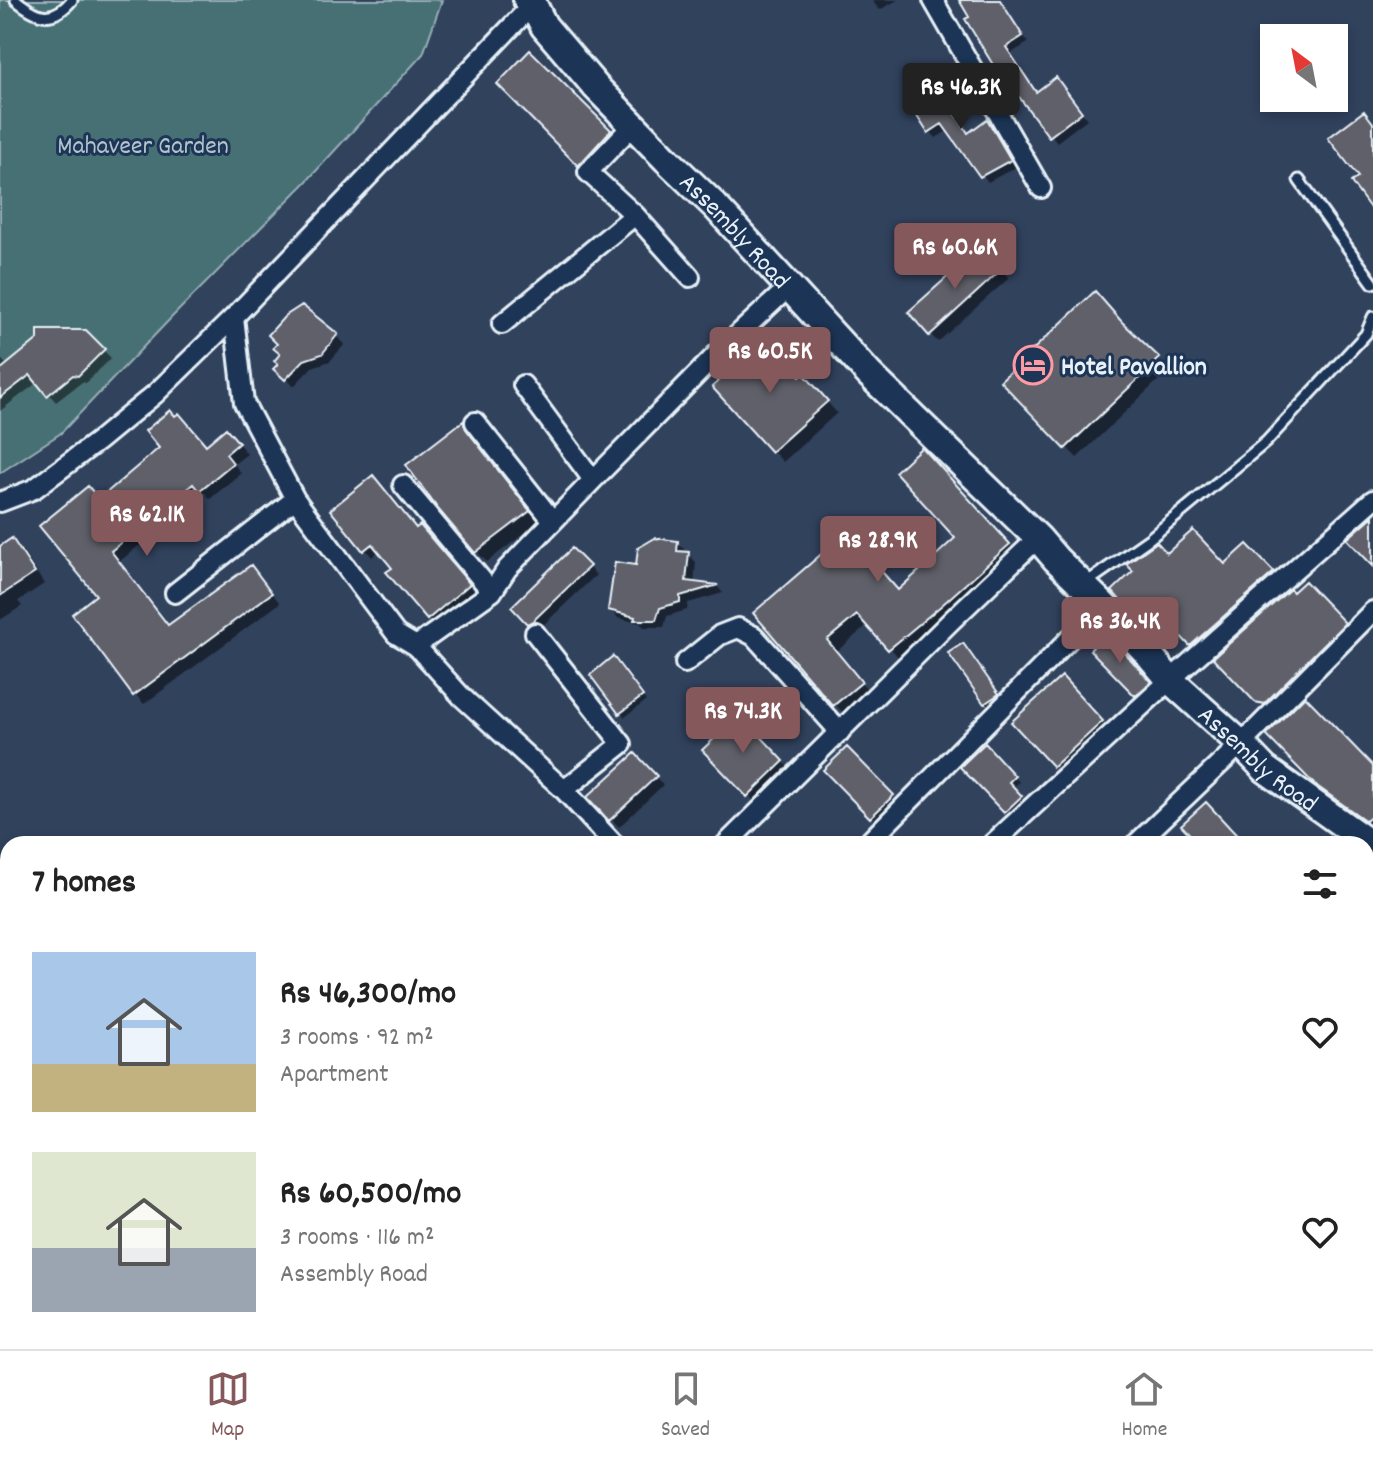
<!DOCTYPE html>
<html lang="en">
<head>
<meta charset="utf-8">
<style>
	:root { --surface:#fff; --page:#f6f6f6; --text:#222; --muted:#767676; --line:#e0e0e0; --accent:#85585c }
	body { margin:0; font-family:Dekko,sans-serif; background:var(--page); color:var(--text); height:100vh; display:flex; flex-direction:column; font-size:30px; white-space:nowrap }
	* { box-sizing:border-box; margin:0 }
	p { font-size:26px; color:var(--muted) }
	.icon { flex:none; width:44px; height:44px; fill:none; stroke:currentColor; stroke-width:2; stroke-linecap:round; stroke-linejoin:round }
	.map { position:relative; flex:1; overflow:hidden }
	.drawer { position:absolute; left:0px; top:836px; width:1374px; height:514px; display:flex; flex-direction:column; background:var(--surface); border-radius:24px 24px 0 0; box-shadow:0 4px 12px #0003 }
	.drawer>* { flex:none }
	.needle { width:52px; rotate:328deg }
	.tools { position:absolute; left:1260px; top:24px; display:grid; gap:16px }
	.tools a { display:grid; place-items:center; width:88px; height:88px; border-radius:0px; background:var(--surface); box-shadow:0 4px 12px #0003; font-size:40px }
	.price { position:absolute; translate:-50% -68px; padding:0 18px; border-radius:8px; background:var(--accent); color:#fff; font-size:26px; line-height:52px; filter:drop-shadow(0 2px 4px #0008) }
	.price::after { content:''; position:absolute; left:50%; top:48px; width:24px; height:18px; margin-left:-12px; background:inherit; clip-path:polygon(0 0,100% 0,50% 100%) }
	.price.on { background:#222; color:#fff }
	ul { padding:0; list-style:none }
	li { display:flex; align-items:center; gap:24px; height:200px; padding:0 32px }
	li span { display:grid; place-items:center; flex:none; width:224px; height:160px; border-radius:0px; color:#555 }
	li>.icon { margin-inline-start:auto }
	span .icon { width:96px; height:96px; fill:#fffc; stroke-width:1 }
	li b { font-size:34px }
	h2 { display:flex; justify-content:space-between; align-items:center; height:96px; padding:0 32px; font-size:34px }
	.dock { display:flex; justify-content:space-around; align-items:center; height:112px; border-top:2px solid var(--line); background:var(--surface); font-size:22px; color:var(--muted) }
	.dock a { display:grid; justify-items:center; gap:4px }
	.dock .on { color:var(--accent) }
	.map>svg:first-child { display:block }
	.built { fill:#3f4b61 }
	.green { fill:#477075; stroke:#98b0b6; stroke-width:2 }
	.shadow { fill:#0007 }
	.lines { fill:none; stroke-linecap:round; stroke-linejoin:round }
	.river { stroke:#436b8b; stroke-width:36 }
	.building { fill:#61606b; stroke:#e8f1f8; stroke-width:2 }
	.lane-casing { stroke:#e8f1f8; stroke-width:15 }
	.street-casing { stroke:#e8f1f8; stroke-width:24 }
	.secondary-casing { stroke:#e8f1f8; stroke-width:32 }
	.highway-casing { stroke:#e8f1f8; stroke-width:40 }
	.lane { stroke:#1d3557; stroke-width:9 }
	.street { stroke:#1d3557; stroke-width:18 }
	.secondary { stroke:#1d3557; stroke-width:26 }
	.highway { stroke:#6b706d; stroke-width:34 }
	.labels { text-anchor:middle; stroke-width:6; stroke-linejoin:round; paint-order:stroke }
	.park-label { font-size:26px; fill:#b0c4ca; stroke:#1d3557 }
	.street-label { font-size:26px; fill:#e8f1f8; stroke:#1d3557 }
	.poi-label { font-size:26px; font-weight:bold; fill:#e8f1f8; stroke:#1d3557; text-anchor:start }
</style>
</head>
<body>
<div class="map">
<svg width="1373" height="1349" viewBox="0 0 1373 1349">
	<rect width="100%" height="100%" fill="#31425d"/>
	<filter id="ink" filterUnits="userSpaceOnUse"><feTurbulence type="fractalNoise" baseFrequency=".0125" numOctaves="2"/><feDisplacementMap in="SourceGraphic" scale="16" xChannelSelector="R" yChannelSelector="G"/><feConvolveMatrix kernelMatrix="1 2 1 2 8 2 1 2 1" color-interpolation-filters="sRGB"/></filter>
	<g filter="url(#ink)">
		<path class="built" d="M 0,1182 L 8,1204 L 8,1342 L 58,1342 L 60,1349 L 0,1349 Z"/>
		<path class="green" d="M 0,0 L 442,0 L 423,54 L 306,182 L 173,316 L 61,433 L 0,473 Z"/>
		<path class="shadow" d="M 872,0 L 898,0 L 879,10 Z
			M 961,0 L 999,0 L 1005,6 L 1028,43 L 1010,54 L 1037,94 L 1061,86 L 1087,119 L 1057,142 L 1025,102 L 1014,100 L 1007,94 L 998,69 Z
			M 530,53 L 620,142 L 590,175 L 499,84 Z
			M 937,86 L 944,93 L 970,134 L 987,121 L 994,128 L 1016,167 L 988,182 L 949,130 L 936,138 L 930,131 Z
			M 989,257 L 1009,278 L 938,342 L 930,334 Z
			M 302,308 L 345,344 L 330,361 L 312,367 L 294,386 L 276,369 Z
			M 85,332 L 111,358 L 86,383 L 82,382 L 56,402 L 38,382 L 0,411 L 0,358 L 8,366 Z
			M 1129,332 L 1169,370 L 1077,458 L 1003,381 Z
			M 801,378 L 814,387 L 837,413 L 783,462 L 714,387 Z
			M 463,424 L 474,434 L 476,442 L 539,522 L 487,562 L 476,551 Z
			M 236,440 L 247,454 L 234,464 L 241,473 L 210,499 L 204,492 L 119,562 L 169,627 L 251,568 L 280,603 L 144,704 L 135,694 L 99,596 L 99,501 L 206,447 Z
			M 932,461 L 1019,555 L 900,659 L 869,624 L 836,652 L 871,694 L 845,715 L 755,614 L 898,592 L 958,538 Z
			M 332,510 L 427,534 L 475,592 L 435,626 L 428,619 L 395,568 L 380,550 L 372,557 Z
			M 12,541 L 23,551 L 44,584 L 18,601 L 22,606 L 0,620 L 0,548 Z
			M 677,543 L 685,550 L 685,554 L 688,554 L 696,562 L 694,584 L 717,586 L 723,593 L 688,603 L 687,610 L 667,616 L 664,627 L 644,627 L 640,623 L 618,618 L 610,610 L 637,567 Z
			M 1247,547 L 1280,581 L 1199,652 L 1164,616 L 1150,629 L 1114,591 L 1168,556 L 1226,567 Z
			M 572,550 L 596,575 L 537,631 L 514,607 Z
			M 1305,584 L 1354,635 L 1268,712 L 1216,658 Z
			M 1115,643 L 1157,691 L 1144,702 L 1093,650 Z
			M 967,650 L 1002,699 L 991,707 L 986,703 Z
			M 618,664 L 646,701 L 625,717 L 620,712 Z
			M 1062,678 L 1110,730 L 1062,773 L 1014,722 Z
			M 740,717 L 791,770 L 756,803 L 705,750 Z
			M 1269,735 L 1373,768 L 1373,827 L 1327,795 Z
			M 985,746 L 1019,782 L 1012,788 L 1026,802 L 1010,817 L 963,767 Z
			M 847,750 L 900,805 L 879,825 L 826,770 Z
			M 635,756 L 663,785 L 619,827 L 590,797 Z
			M 1373,947 L 1373,962 L 1366,955 Z
			M 512,1342 L 662,1342 L 666,1349 L 502,1349 Z"/>
		<g class="lines">
			<path class="river" d="M 0,1012 L 8,1008
				M 281,1342 L 282,1349"/>
		</g>
		<path class="building" d="M 959,0 L 1000,0 L 1023,36 L 1006,47 L 1036,92 L 1056,77 L 1082,112 L 1049,137 L 1019,97 L 1006,95 L 991,71 L 995,68 L 965,19 L 969,17 Z
			M 530,50 L 611,130 L 578,166 L 497,84 Z
			M 937,84 L 968,133 L 987,119 L 1011,160 L 980,177 L 942,124 L 928,133 L 907,101 Z
			M 1364,111 L 1373,123 L 1373,212 L 1351,182 L 1358,177 L 1328,138 Z
			M 982,246 L 1002,269 L 929,336 L 908,312 Z
			M 1095,291 L 1122,322 L 1160,358 L 1065,449 L 1000,381 Z
			M 302,305 L 338,334 L 322,354 L 304,360 L 285,380 L 273,369 L 278,364 L 274,361 L 280,354 L 273,348 L 277,344 L 268,335 L 285,316 Z
			M 38,330 L 86,330 L 105,349 L 78,376 L 73,375 L 47,396 L 30,375 L 0,398 L 0,370 L 38,339 Z
			M 766,338 L 800,376 L 803,373 L 828,401 L 771,452 L 712,387 Z
			M 170,410 L 175,416 L 179,413 L 206,445 L 226,428 L 239,443 L 226,454 L 233,463 L 199,491 L 193,484 L 111,551 L 168,625 L 251,565 L 272,593 L 133,696 L 72,614 L 96,595 L 39,526 L 88,486 L 99,499 L 159,448 L 145,431 Z
			M 463,421 L 466,429 L 530,511 L 475,553 L 438,509 L 406,465 Z
			M 922,447 L 1010,544 L 942,605 L 888,650 L 857,615 L 827,640 L 862,682 L 833,706 L 753,613 L 847,532 L 898,590 L 955,538 L 895,472 Z
			M 373,475 L 416,528 L 420,525 L 470,584 L 427,620 L 386,572 L 392,568 L 372,544 L 363,551 L 330,510 Z
			M 1373,516 L 1373,566 L 1347,539 Z
			M 1193,530 L 1225,564 L 1247,544 L 1274,572 L 1190,646 L 1155,609 L 1141,623 L 1112,591 L 1133,571 L 1126,564 L 1157,542 L 1167,553 Z
			M 12,538 L 35,573 L 0,596 L 0,546 Z
			M 655,538 L 678,541 L 677,551 L 689,552 L 686,581 L 718,585 L 680,596 L 680,602 L 660,608 L 656,620 L 634,620 L 635,617 L 608,610 L 615,562 L 636,565 L 638,548 Z
			M 572,548 L 590,566 L 533,621 L 527,624 L 511,607 Z
			M 1305,581 L 1345,623 L 1264,704 L 1255,702 L 1213,658 L 1290,589 L 1293,592 Z
			M 1107,633 L 1151,682 L 1135,696 L 1090,650 Z
			M 963,643 L 999,694 L 984,704 L 948,653 Z
			M 613,656 L 643,696 L 619,714 L 590,675 Z
			M 1062,676 L 1103,721 L 1053,767 L 1011,722 Z
			M 1305,696 L 1373,766 L 1373,815 L 1366,821 L 1314,784 L 1266,735 Z
			M 740,714 L 784,761 L 747,797 L 702,750 Z
			M 985,743 L 1015,776 L 1009,782 L 1022,796 L 1004,813 L 960,767 Z
			M 847,747 L 894,795 L 870,818 L 823,770 Z
			M 635,753 L 657,776 L 609,821 L 587,797 Z
			M 1206,802 L 1245,844 L 1199,844 L 1181,825 Z"/>
		<g class="lines">
			<g class="lane-casing">
				<path id="lane" d="M 16,0 C 37,17 52,24 72,0
					M 1299,180 L 1373,283
					M 1086,583 L 1149,539 L 1266,442 L 1366,334 L 1373,317"/>
			</g>
			<g class="street-casing">
				<path id="street" d="M 933,0 L 1041,188
					M 633,125 L 588,172 L 635,215 L 690,277
					M 234,317 L 244,403 L 295,499 L 396,634 L 416,646 L 492,592 L 507,569 L 593,480 L 718,353 L 789,287
					M 502,324 L 635,215
					M 523,385 L 593,480
					M 475,422 L 553,521
					M 403,485 L 492,592
					M 0,502 L 34,489 L 98,441 L 155,394 L 234,317 L 533,4 L 535,0
					M 175,593 L 295,499
					M 535,633 L 622,744 L 564,790 L 614,844
					M 416,646 L 462,697 L 564,790
					M 685,663 L 720,635 L 738,628 L 754,636 L 840,732
					M 726,844 L 951,621 L 1038,538
					M 867,844 L 1103,605
					M 992,844 L 1170,680 L 1373,500
					M 1136,844 L 1241,744 L 1373,611
					M 1366,985 L 1373,983
					M 1366,1109 L 1373,1106
					M 1366,1299 L 1373,1296
					M 1240,1349 L 1258,1342"/>
			</g>
			<g class="secondary-casing">
				<g id="secondary">
					<path id="s1" d="M 527,0 L 533,4 L 544,26 L 596,87 L 667,160 L 715,206 L 869,374 L 1038,538 L 1056,559 L 1103,605 L 1150,656 L 1170,680 L 1241,744 L 1265,769 L 1373,846"/>
					<path d="M 964,1349 L 965,1342"/>
				</g>
			</g>
			<g class="highway-casing">
				<path id="highway" d="M 1366,873 L 1373,867
					M 1366,916 L 1373,908
					M 792,1349 L 803,1342"/>
			</g>
			<use href="#lane" class="lane"/>
			<use href="#street" class="street"/>
			<use href="#secondary" class="secondary"/>
			<use href="#highway" class="highway"/>
		</g>
	</g>
	<defs>
		<g id="hotel-ring" transform="scale(2)"><circle r="9.5" fill="#1d3557" stroke="#ff9aa2" stroke-width="1.5"/><path d="M-6-4.5h1.5V1H6V5H4.5V3h-9V5H-6ZM-4 0a1.8 1.8 0 1 1 3.6 0ZM.5 0V-2.5h3Q6-2.5 6 0Z" fill="#ff9aa2"/></g>
	</defs>
	<g fill-rule="evenodd">
		<use href="#hotel-ring" x="1033" y="365"/>
	</g>
	<g class="labels">
		<g class="park-label">
			<text x="143" y="153">Mahaveer Garden</text>
		</g>
		<g class="street-label">
			<text dy="9" stroke="none"><textPath href="#s1" startOffset="312">Assembly Road</textPath></text>
			<text dy="9" stroke="none"><textPath href="#s1" startOffset="1056">Assembly Road</textPath></text>
		</g>
		<g class="poi-label">
			<text x="1061" y="374">Hotel Pavallion</text>
		</g>
	</g>
</svg>
<div class="tools">
<a><svg class="needle" viewBox="-14 -14 28 28"><path d="M0-13l5 13h-10z" fill="#e53935"/><path d="M0 13l5-13h-10z" fill="#767676"/></svg></a>
</div>
<b class="price on" style="left:961px;top:131px">Rs 46.3K</b>
<b class="price" style="left:955px;top:291px">Rs 60.6K</b>
<b class="price" style="left:770px;top:395px">Rs 60.5K</b>
<b class="price" style="left:147px;top:558px">Rs 62.1K</b>
<b class="price" style="left:878px;top:584px">Rs 28.9K</b>
<b class="price" style="left:1120px;top:665px">Rs 36.4K</b>
<b class="price" style="left:743px;top:755px">Rs 74.3K</b>
<section class="drawer">
<h2>7 homes<svg class="icon" aria-label="filters" viewBox="0 0 24 24"><path d="M4 7h16M4 17h16"/><circle cx="9" cy="7" r="2"/><circle cx="15" cy="17" r="2"/></svg></h2>
<ul>
<li><span style="background:linear-gradient(#a9c7e8 70%,#c2b280 0)"><svg class="icon" aria-label="home" viewBox="0 0 24 24"><path d="M3 11l9-7 9 7M6 9v11h12V9"/></svg></span><div><b>Rs 46,300/mo</b><p>3 rooms · 92 m²</p><p>Apartment</p></div><svg class="icon" aria-label="heart" viewBox="0 0 24 24"><path d="M12 20l-8-8c-3-5 5-10 8-4 3-6 11-1 8 4z"/></svg></li>
<li><span style="background:linear-gradient(#dfe7d0 60%,#9aa5b1 0)"><svg class="icon" aria-label="home" viewBox="0 0 24 24"><path d="M3 11l9-7 9 7M6 9v11h12V9"/></svg></span><div><b>Rs 60,500/mo</b><p>3 rooms · 116 m²</p><p>Assembly Road</p></div><svg class="icon" aria-label="heart" viewBox="0 0 24 24"><path d="M12 20l-8-8c-3-5 5-10 8-4 3-6 11-1 8 4z"/></svg></li>
</ul>
</section>
</div>
<nav class="dock">
<a class="on"><svg class="icon" aria-label="map" viewBox="0 0 24 24"><path d="M3 6l6-2 6 2 6-2v14l-6 2-6-2-6 2zM9 4v14M15 6v14"/></svg>Map</a>
<a><svg class="icon" aria-label="saved" viewBox="0 0 24 24"><path d="M7 4h10v16l-5-4-5 4z"/></svg>Saved</a>
<a><svg class="icon" aria-label="home" viewBox="0 0 24 24"><path d="M3 11l9-7 9 7M6 9v11h12V9"/></svg>Home</a>
</nav>
</body>
</html>
